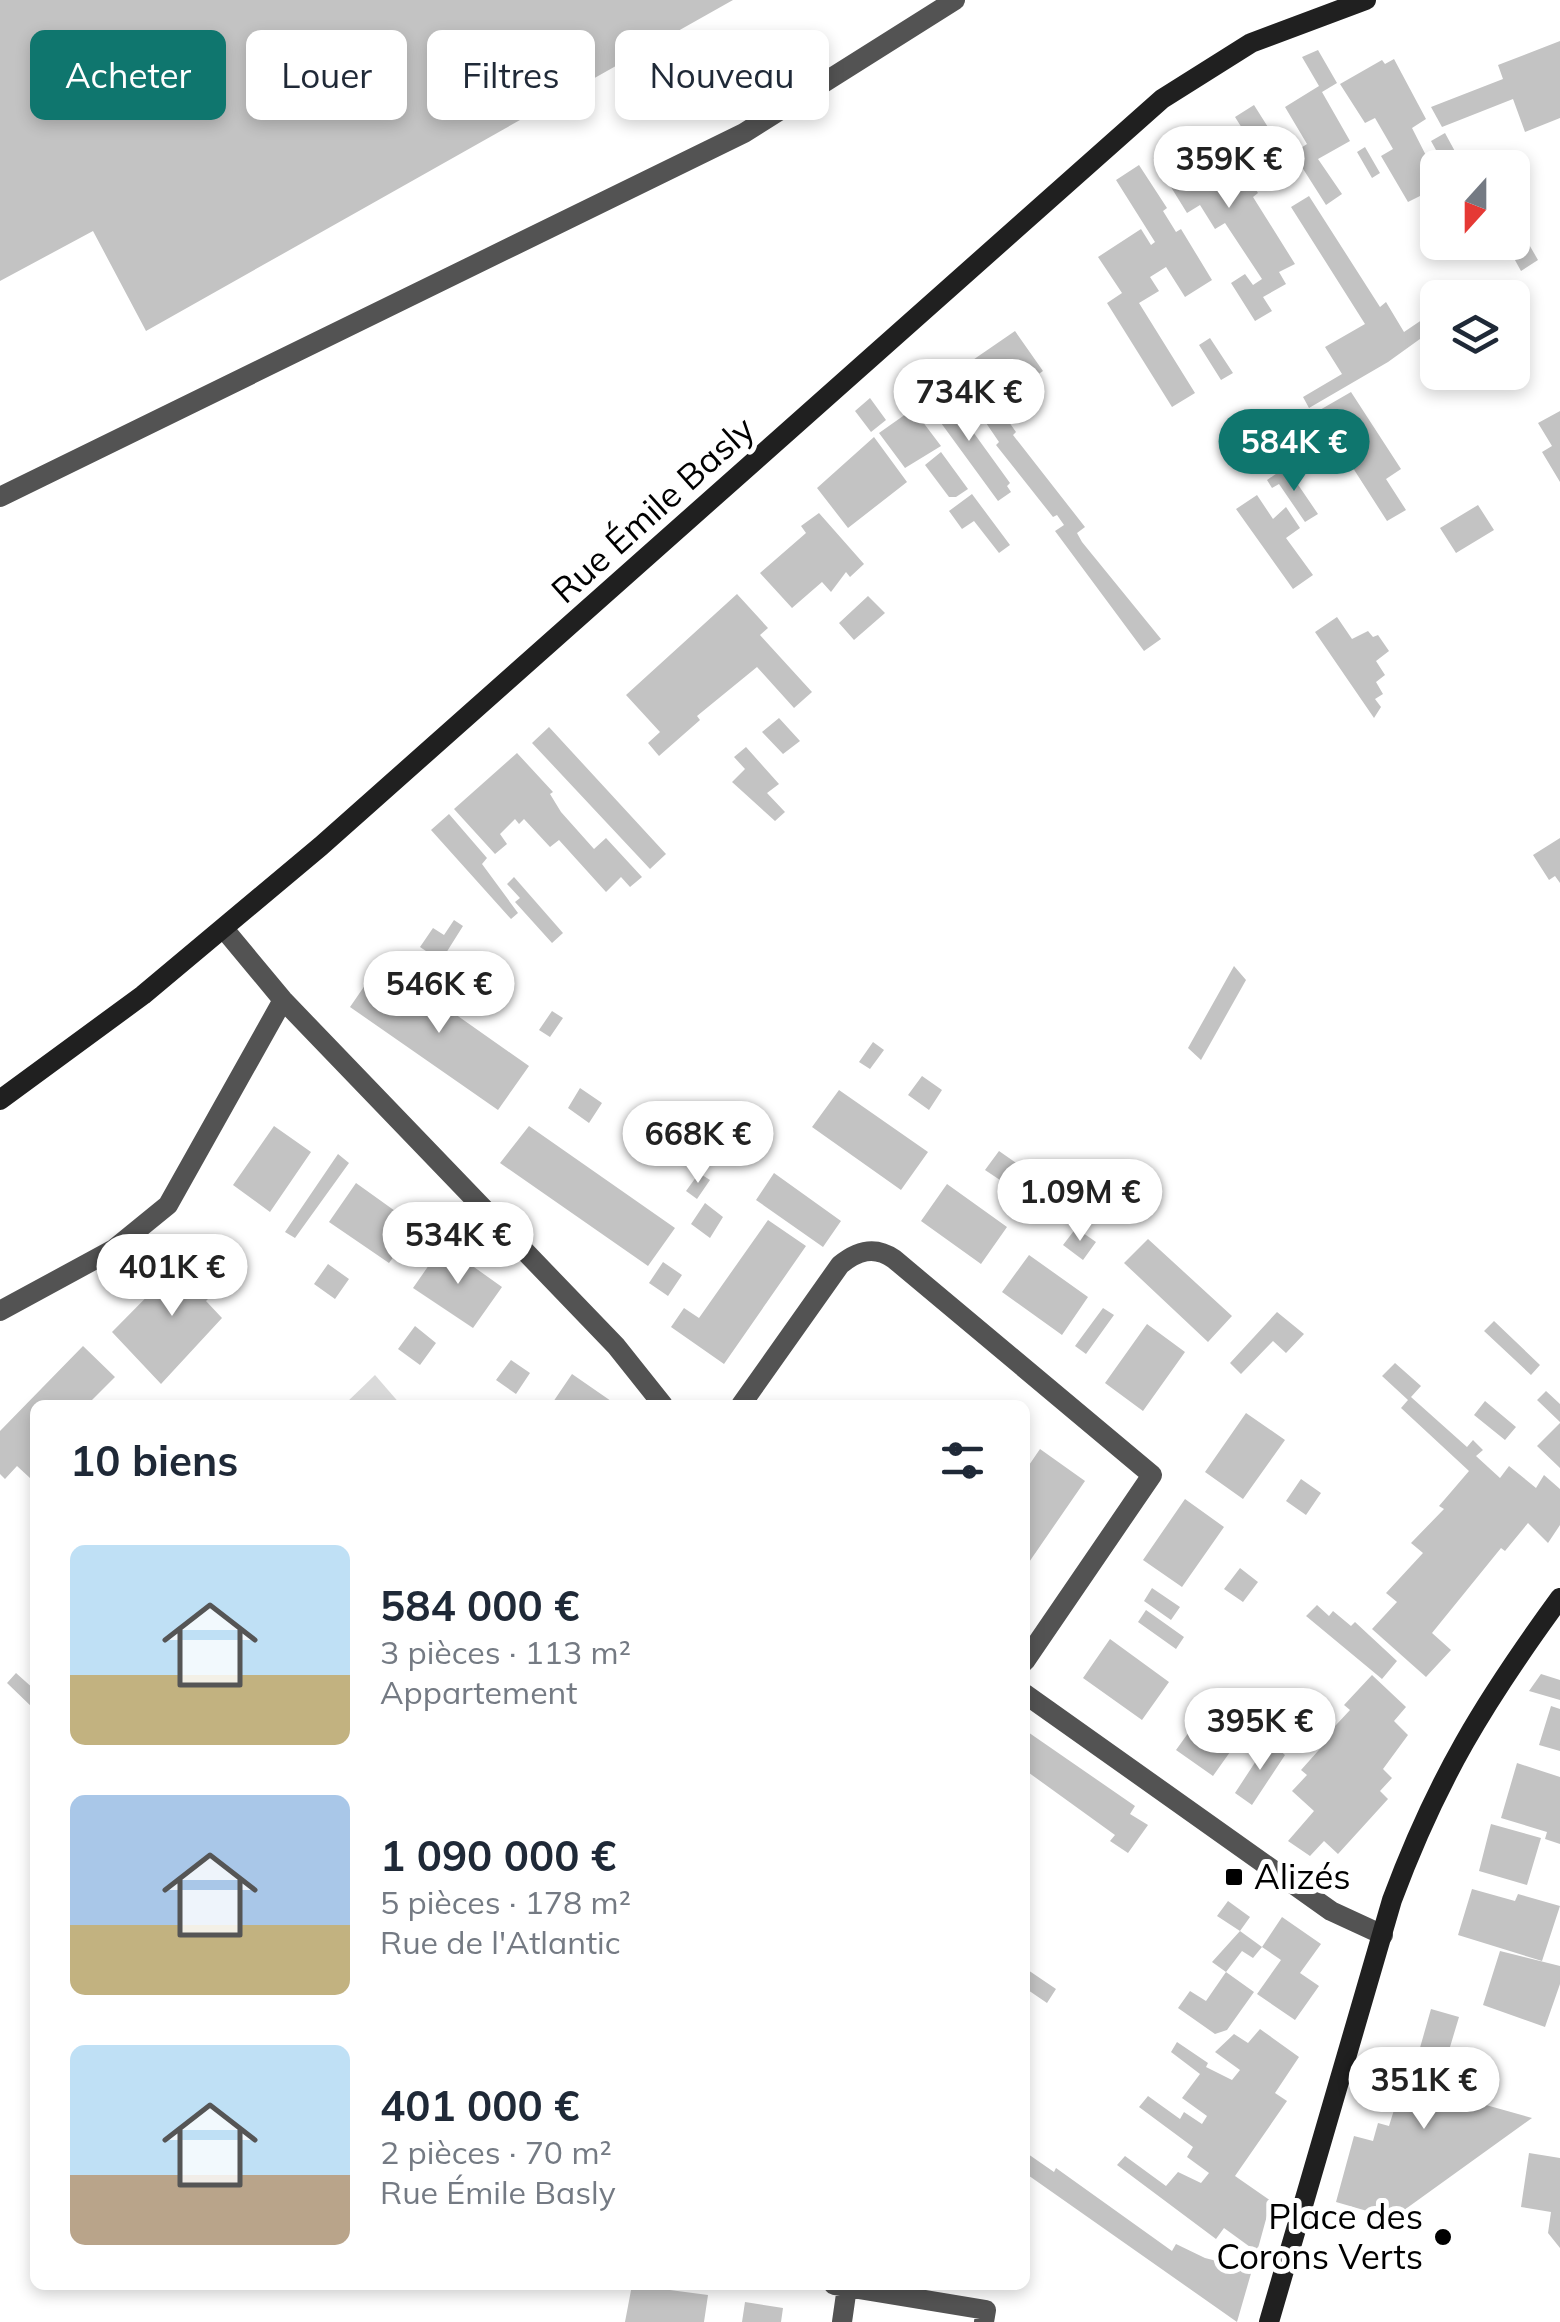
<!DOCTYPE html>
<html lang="fr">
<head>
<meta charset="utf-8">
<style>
	:root { --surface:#fff; --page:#f6f6f7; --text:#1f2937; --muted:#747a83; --accent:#0f766e }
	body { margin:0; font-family:Mulish,sans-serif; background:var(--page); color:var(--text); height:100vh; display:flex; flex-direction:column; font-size:38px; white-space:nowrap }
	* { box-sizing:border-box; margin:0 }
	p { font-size:32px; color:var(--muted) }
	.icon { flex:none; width:55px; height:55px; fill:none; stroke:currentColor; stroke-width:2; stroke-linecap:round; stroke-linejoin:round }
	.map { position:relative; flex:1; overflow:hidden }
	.drawer { position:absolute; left:30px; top:1400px; width:1000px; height:890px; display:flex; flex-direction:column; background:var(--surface); border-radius:15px; box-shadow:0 5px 15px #0003 }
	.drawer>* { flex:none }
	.top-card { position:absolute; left:30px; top:30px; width:1000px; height:90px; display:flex; gap:20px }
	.needle { width:65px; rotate:201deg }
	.tools { position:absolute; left:1420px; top:150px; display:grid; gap:20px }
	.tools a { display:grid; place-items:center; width:110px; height:110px; border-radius:15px; background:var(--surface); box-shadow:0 5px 15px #0003; font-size:50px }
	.price { position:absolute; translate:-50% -85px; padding:0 22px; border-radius:35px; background:#fff; color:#222; font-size:32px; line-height:65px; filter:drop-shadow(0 2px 5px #0008) }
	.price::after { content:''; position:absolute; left:50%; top:60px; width:30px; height:22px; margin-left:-15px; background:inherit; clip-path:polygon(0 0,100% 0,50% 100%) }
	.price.on { background:var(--accent); color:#fff }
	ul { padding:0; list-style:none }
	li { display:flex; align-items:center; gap:30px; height:250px; padding:0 40px }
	li span { display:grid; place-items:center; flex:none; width:280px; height:200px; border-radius:15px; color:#555 }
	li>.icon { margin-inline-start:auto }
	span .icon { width:120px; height:120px; fill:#fffc; stroke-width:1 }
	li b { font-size:42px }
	h2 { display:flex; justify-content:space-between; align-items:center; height:120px; padding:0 40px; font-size:42px }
	.pill { padding:0 35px; border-radius:15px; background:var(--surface); box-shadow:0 5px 15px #0003; font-size:35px; line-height:90px }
	.pill.on { background:var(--accent); color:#fff }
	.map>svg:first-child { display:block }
	.green { fill:#dadada }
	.building { fill:#c3c3c3 }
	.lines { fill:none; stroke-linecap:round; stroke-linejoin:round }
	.lane { stroke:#535353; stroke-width:20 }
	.street { stroke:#535353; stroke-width:20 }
	.secondary { stroke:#202020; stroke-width:20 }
	.poi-dot { fill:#000; stroke:#fff; stroke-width:4 }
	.labels { text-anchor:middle; stroke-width:10; stroke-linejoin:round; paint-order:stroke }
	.street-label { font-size:35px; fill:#000; stroke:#fff }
	.poi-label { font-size:35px; fill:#000; stroke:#fff; text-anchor:start }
</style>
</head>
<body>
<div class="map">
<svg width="1560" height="2322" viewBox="0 0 1560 2322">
	<rect width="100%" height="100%" fill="#fff"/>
	<path class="green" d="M 375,1375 L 401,1405 L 344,1405 Z"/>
	<path class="building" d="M 0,0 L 733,0 L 146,331 L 93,231 L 0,281 Z
		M 1560,41 L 1560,118 L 1525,132 L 1513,99 L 1442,127 L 1431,107 L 1503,79 L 1498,65 Z
		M 1318,50 L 1337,83 L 1322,92 L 1350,141 L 1318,159 L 1342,194 L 1326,205 L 1293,153 L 1307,144 L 1285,107 L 1319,86 L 1302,57 Z
		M 1394,59 L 1426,119 L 1412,128 L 1438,179 L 1438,205 L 1428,210 L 1420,196 L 1408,202 L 1381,156 L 1393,149 L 1375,118 L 1365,123 L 1340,84 L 1382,60 L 1385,64 Z
		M 1254,105 L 1273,135 L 1254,147 L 1235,117 Z
		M 1216,128 L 1258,193 L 1253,197 L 1295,264 L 1279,272 L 1286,284 L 1263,297 L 1272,311 L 1255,321 L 1231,283 L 1245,274 L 1253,285 L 1262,279 L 1225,223 L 1215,229 L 1200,205 L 1187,213 L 1153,158 L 1188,136 L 1223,189 L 1226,186 L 1197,140 Z
		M 1445,133 L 1464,168 L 1446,168 L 1431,141 Z
		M 1365,147 L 1380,173 L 1372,178 L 1357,152 Z
		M 1139,165 L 1167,208 L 1163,211 L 1176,232 L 1181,229 L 1212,280 L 1185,297 L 1166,267 L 1150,277 L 1159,291 L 1139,303 L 1195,393 L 1172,407 L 1107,303 L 1122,293 L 1098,257 L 1141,229 L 1151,245 L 1155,242 L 1116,180 Z
		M 1309,196 L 1380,307 L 1386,302 L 1404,332 L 1438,309 L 1438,326 L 1388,362 L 1309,408 L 1303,397 L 1342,374 L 1325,347 L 1365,324 L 1291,207 Z
		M 1523,234 L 1538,260 L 1521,271 L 1505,242 Z
		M 1015,331 L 1043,371 L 996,404 L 967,364 Z
		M 1210,338 L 1233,373 L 1221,380 L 1199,345 Z
		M 942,389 L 1010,483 L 1007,486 L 1011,492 L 998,501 L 925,401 Z
		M 1351,392 L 1401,469 L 1386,479 L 1406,510 L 1387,521 L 1326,426 L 1282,453 L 1273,437 Z
		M 870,398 L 886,420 L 871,432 L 855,411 Z
		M 999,408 L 1016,432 L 1013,435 L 1085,527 L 1077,533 L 1082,542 L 1161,639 L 1144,651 L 1055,531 L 1064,525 L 1057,515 L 1053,517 L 996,445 L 999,442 L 984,420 Z
		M 913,409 L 941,446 L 905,468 L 879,433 Z
		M 1560,411 L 1560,482 L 1542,452 L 1552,446 L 1538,423 Z
		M 874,437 L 907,482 L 848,528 L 817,488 Z
		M 941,452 L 968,489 L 956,497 L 949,497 L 925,465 Z
		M 1286,467 L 1318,514 L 1305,522 L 1279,484 L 1272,488 L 1267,480 Z
		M 972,494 L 1010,545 L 999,553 L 974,521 L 962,529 L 949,511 Z
		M 1257,495 L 1273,519 L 1286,507 L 1300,528 L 1286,538 L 1313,575 L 1293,589 L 1236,509 Z
		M 1478,505 L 1494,530 L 1456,553 L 1440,528 Z
		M 819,513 L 864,564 L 850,577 L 846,572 L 831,592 L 822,582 L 792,608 L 760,573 L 806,533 L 801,526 Z
		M 737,594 L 768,628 L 760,635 L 812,692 L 794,708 L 757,667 L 697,716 L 700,720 L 659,756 L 648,743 L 660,732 L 626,695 Z
		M 868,596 L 885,613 L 854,640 L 839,623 Z
		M 1337,617 L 1352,639 L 1368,631 L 1373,637 L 1378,635 L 1389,651 L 1376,661 L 1385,675 L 1376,682 L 1383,694 L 1375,699 L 1381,707 L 1374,718 L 1315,632 Z
		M 779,718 L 800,741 L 783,754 L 762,732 Z
		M 549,727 L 666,854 L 650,869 L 532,743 Z
		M 746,747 L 779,784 L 767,793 L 785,812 L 775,821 L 732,782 L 745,769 L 734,757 Z
		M 517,753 L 553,792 L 550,794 L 561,812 L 594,849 L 606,838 L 642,877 L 630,887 L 621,877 L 606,892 L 559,840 L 550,847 L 524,819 L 519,824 L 515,819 L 500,834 L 507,844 L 495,854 L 454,809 Z
		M 449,814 L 487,858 L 482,864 L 518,913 L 511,919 L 431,830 Z
		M 1560,838 L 1560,883 L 1555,876 L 1549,880 L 1533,855 Z
		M 514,877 L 563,933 L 552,943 L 515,902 L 520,898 L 507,884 Z
		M 454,920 L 463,926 L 441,961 L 420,947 L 433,928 L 444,935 Z
		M 381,962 L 529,1066 L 498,1110 L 350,1007 Z
		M 1234,966 L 1246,980 L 1201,1060 L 1188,1048 Z
		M 492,970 L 513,983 L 500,1002 L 479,987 Z
		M 552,1011 L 563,1018 L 550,1037 L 539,1030 Z
		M 873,1042 L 884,1050 L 870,1069 L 859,1062 Z
		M 922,1076 L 942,1090 L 929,1110 L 908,1095 Z
		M 580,1088 L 602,1103 L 589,1123 L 568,1108 Z
		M 839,1090 L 928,1152 L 901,1190 L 812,1127 Z
		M 274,1126 L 311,1152 L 270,1212 L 233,1185 Z
		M 529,1126 L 675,1228 L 648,1266 L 500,1163 Z
		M 641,1130 L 661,1144 L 648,1163 L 627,1149 Z
		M 999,1151 L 1019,1165 L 1006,1184 L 985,1170 Z
		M 338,1154 L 349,1163 L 295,1238 L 285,1232 Z
		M 699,1173 L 710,1180 L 697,1199 L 686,1191 Z
		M 774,1173 L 841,1221 L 823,1247 L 756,1200 Z
		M 356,1183 L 416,1226 L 389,1263 L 329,1222 Z
		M 947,1184 L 1007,1227 L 981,1264 L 921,1221 Z
		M 705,1203 L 723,1217 L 710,1238 L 691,1224 Z
		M 768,1220 L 806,1246 L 724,1364 L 671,1327 L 684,1308 L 699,1318 Z
		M 1076,1228 L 1096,1242 L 1083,1260 L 1063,1245 Z
		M 1148,1239 L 1232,1316 L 1208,1342 L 1124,1263 Z
		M 443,1245 L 502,1287 L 473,1328 L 413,1288 Z
		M 190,1253 L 222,1285 L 206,1301 L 222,1318 L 161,1384 L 112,1332 Z
		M 1029,1255 L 1088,1297 L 1062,1335 L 1002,1292 Z
		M 663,1262 L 682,1275 L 668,1296 L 649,1283 Z
		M 328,1264 L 349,1279 L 335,1299 L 314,1284 Z
		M 1103,1308 L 1114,1315 L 1086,1354 L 1075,1346 Z
		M 1277,1312 L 1304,1334 L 1286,1353 L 1273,1341 L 1241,1374 L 1230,1363 Z
		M 1494,1321 L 1540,1365 L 1531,1375 L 1484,1331 Z
		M 1147,1324 L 1185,1352 L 1143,1411 L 1105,1383 Z
		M 415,1326 L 436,1343 L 420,1365 L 398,1349 Z
		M 83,1346 L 115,1377 L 90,1402 L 94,1405 L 35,1405 L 35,1473 L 30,1478 L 17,1466 L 5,1479 L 0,1474 L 0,1431 Z
		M 511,1360 L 530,1373 L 516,1394 L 496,1380 Z
		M 1395,1363 L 1421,1386 L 1411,1397 L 1467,1447 L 1473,1440 L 1483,1450 L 1476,1456 L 1500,1478 L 1509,1466 L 1536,1488 L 1544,1475 L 1560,1489 L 1560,1525 L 1548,1543 L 1528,1523 L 1505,1551 L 1501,1548 L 1432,1633 L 1451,1650 L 1426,1677 L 1372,1629 L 1397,1602 L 1386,1593 L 1423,1553 L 1411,1543 L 1444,1509 L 1439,1506 L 1469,1471 L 1401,1408 L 1408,1400 L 1382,1376 Z
		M 572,1374 L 611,1401 L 609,1405 L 551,1405 Z
		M 1546,1391 L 1560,1404 L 1560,1422 L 1537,1400 Z
		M 1485,1401 L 1516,1427 L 1505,1440 L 1474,1415 Z
		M 1246,1413 L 1285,1440 L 1243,1499 L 1205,1472 Z
		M 1560,1423 L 1560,1468 L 1537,1446 Z
		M 1040,1449 L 1085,1481 L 1025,1568 L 1025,1471 Z
		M 1301,1479 L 1321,1493 L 1306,1515 L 1286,1501 Z
		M 1185,1499 L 1224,1527 L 1182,1587 L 1143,1560 Z
		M 1240,1568 L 1258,1582 L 1243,1602 L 1224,1589 Z
		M 1152,1588 L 1180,1607 L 1171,1620 L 1144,1601 Z
		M 1317,1605 L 1329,1616 L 1333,1611 L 1351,1626 L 1355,1622 L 1397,1661 L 1382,1679 L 1306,1616 Z
		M 1146,1610 L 1184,1637 L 1176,1649 L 1138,1622 Z
		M 1110,1639 L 1169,1682 L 1142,1720 L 1083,1678 Z
		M 16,1673 L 35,1690 L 35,1710 L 7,1683 Z
		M 1541,1674 L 1560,1680 L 1560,1700 L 1529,1691 Z
		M 1372,1675 L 1406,1707 L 1394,1721 L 1408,1735 L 1383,1769 L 1392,1778 L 1380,1791 L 1388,1799 L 1338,1854 L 1324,1841 L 1310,1856 L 1288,1841 L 1314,1811 L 1292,1791 L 1307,1775 L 1301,1770 L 1326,1742 L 1323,1739 L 1350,1710 L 1344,1705 Z
		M 1217,1693 L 1231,1705 L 1219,1720 L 1242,1735 L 1213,1776 L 1176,1750 Z
		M 1551,1706 L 1560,1709 L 1560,1751 L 1539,1745 Z
		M 1025,1730 L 1135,1806 L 1130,1814 L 1148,1825 L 1128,1853 L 1110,1841 L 1115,1835 L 1025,1770 Z
		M 1269,1741 L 1285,1755 L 1252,1805 L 1235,1793 Z
		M 1517,1763 L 1560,1777 L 1560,1844 L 1545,1839 L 1547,1832 L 1501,1818 Z
		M 1491,1824 L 1541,1838 L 1527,1885 L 1479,1871 Z
		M 1472,1889 L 1515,1901 L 1518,1894 L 1560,1906 L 1542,1961 L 1458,1935 Z
		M 1228,1901 L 1250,1917 L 1240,1931 L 1217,1916 Z
		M 1282,1917 L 1321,1944 L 1300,1973 L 1319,1986 L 1295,2020 L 1257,1994 L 1281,1960 L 1262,1947 L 1253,1958 L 1242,1951 L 1226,1972 L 1212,1962 L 1240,1931 L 1262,1947 Z
		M 1500,1951 L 1560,1966 L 1560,1984 L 1545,2027 L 1483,2005 Z
		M 1025,1968 L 1056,1989 L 1047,2003 L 1025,1988 Z
		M 1226,1972 L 1254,1992 L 1227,2030 L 1215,2034 L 1178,2008 L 1190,1991 L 1206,2001 Z
		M 1431,2009 L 1459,2017 L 1444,2067 L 1468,2073 L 1461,2098 L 1532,2118 L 1400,2213 L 1388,2210 L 1381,2215 L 1336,2202 L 1354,2136 L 1373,2141 L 1378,2123 L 1389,2126 L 1403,2081 L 1410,2083 Z
		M 1260,2029 L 1299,2057 L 1275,2093 L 1287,2101 L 1235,2176 L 1271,2201 L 1257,2252 L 1224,2228 L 1216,2239 L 1117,2165 L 1125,2156 L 1166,2186 L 1178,2172 L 1201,2183 L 1209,2173 L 1187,2157 L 1193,2147 L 1139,2107 L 1148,2096 L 1180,2119 L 1184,2112 L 1202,2124 L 1207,2116 L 1182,2098 L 1200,2074 L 1171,2052 L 1177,2042 L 1208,2063 L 1206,2067 L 1232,2080 L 1240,2070 L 1215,2052 L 1234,2034 L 1248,2043 Z
		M 1529,2153 L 1560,2158 L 1560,2248 L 1548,2233 L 1551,2212 L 1521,2207 Z
		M 1028,2154 L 1054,2172 L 1056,2168 L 1172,2251 L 1176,2244 L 1205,2258 L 1252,2270 L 1237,2322 L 1025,2173 Z
		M 632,2285 L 708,2295 L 704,2322 L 625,2322 Z
		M 745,2302 L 783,2308 L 781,2322 L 742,2322 Z"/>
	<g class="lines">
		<path class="lane" d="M 0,497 L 744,133 L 955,0"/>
		<path class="street" d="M 224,929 L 283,1000 L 616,1346 L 663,1405
			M 0,1311 L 114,1249 L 168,1205 L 283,1000
			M 741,1405 L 840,1265 C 857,1251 874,1245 894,1259 L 1152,1475 L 1025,1661
			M 1025,1694 L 1331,1911 L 1383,1935
			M 834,2285 L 986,2310 L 984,2322
			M 842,2322 L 847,2287"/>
		<path class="secondary" d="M 0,1100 L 143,995 L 321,846 L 1162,99 L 1251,43 L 1366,0
			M 1269,2322 L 1392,1900 C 1437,1779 1484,1702 1560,1598"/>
	</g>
	<g class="poi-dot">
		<rect x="1224" y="1867" width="20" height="20" rx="5"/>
		<circle cx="1443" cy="2237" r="10"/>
	</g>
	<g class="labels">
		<g class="street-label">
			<text transform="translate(653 510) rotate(-42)" y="12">Rue Émile Basly</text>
		</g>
		<g class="poi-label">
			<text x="1254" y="1889">Alizés</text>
			<text x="1423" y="2229" text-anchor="end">Place des<tspan x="1423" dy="40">Corons Verts</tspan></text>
		</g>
	</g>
</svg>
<div class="tools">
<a><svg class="needle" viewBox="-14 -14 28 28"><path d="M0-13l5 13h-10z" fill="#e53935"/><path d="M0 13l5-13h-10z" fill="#747a83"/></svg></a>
<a><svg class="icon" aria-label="layers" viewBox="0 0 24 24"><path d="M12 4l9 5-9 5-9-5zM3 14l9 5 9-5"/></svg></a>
</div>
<b class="price" style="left:1229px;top:211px">359K €</b>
<b class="price" style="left:969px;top:444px">734K €</b>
<b class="price on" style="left:1294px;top:494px">584K €</b>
<b class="price" style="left:439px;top:1036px">546K €</b>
<b class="price" style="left:698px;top:1186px">668K €</b>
<b class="price" style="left:1080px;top:1244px">1.09M €</b>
<b class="price" style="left:458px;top:1287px">534K €</b>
<b class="price" style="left:172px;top:1319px">401K €</b>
<b class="price" style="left:1260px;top:1773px">395K €</b>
<b class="price" style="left:1424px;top:2132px">351K €</b>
<div class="top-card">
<a class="pill on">Acheter</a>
<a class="pill">Louer</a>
<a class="pill">Filtres</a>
<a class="pill">Nouveau</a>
</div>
<section class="drawer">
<h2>10 biens<svg class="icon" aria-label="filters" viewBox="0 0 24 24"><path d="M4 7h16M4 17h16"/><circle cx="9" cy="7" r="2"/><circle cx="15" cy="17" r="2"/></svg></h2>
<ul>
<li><span style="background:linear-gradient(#bfe0f5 65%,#c2b280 0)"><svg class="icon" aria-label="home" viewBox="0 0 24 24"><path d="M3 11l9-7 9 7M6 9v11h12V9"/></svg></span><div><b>584 000 €</b><p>3 pièces · 113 m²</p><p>Appartement</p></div></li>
<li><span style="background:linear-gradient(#a9c7e8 65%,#c2b280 0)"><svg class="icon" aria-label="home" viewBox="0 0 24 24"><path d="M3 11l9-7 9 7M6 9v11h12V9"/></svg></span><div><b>1 090 000 €</b><p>5 pièces · 178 m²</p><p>Rue de l'Atlantic</p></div></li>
<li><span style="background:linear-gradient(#bfe0f5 65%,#b9a48a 0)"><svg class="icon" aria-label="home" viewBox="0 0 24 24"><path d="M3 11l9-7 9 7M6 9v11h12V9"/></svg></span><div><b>401 000 €</b><p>2 pièces · 70 m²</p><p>Rue Émile Basly</p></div></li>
</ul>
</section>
</div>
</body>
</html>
